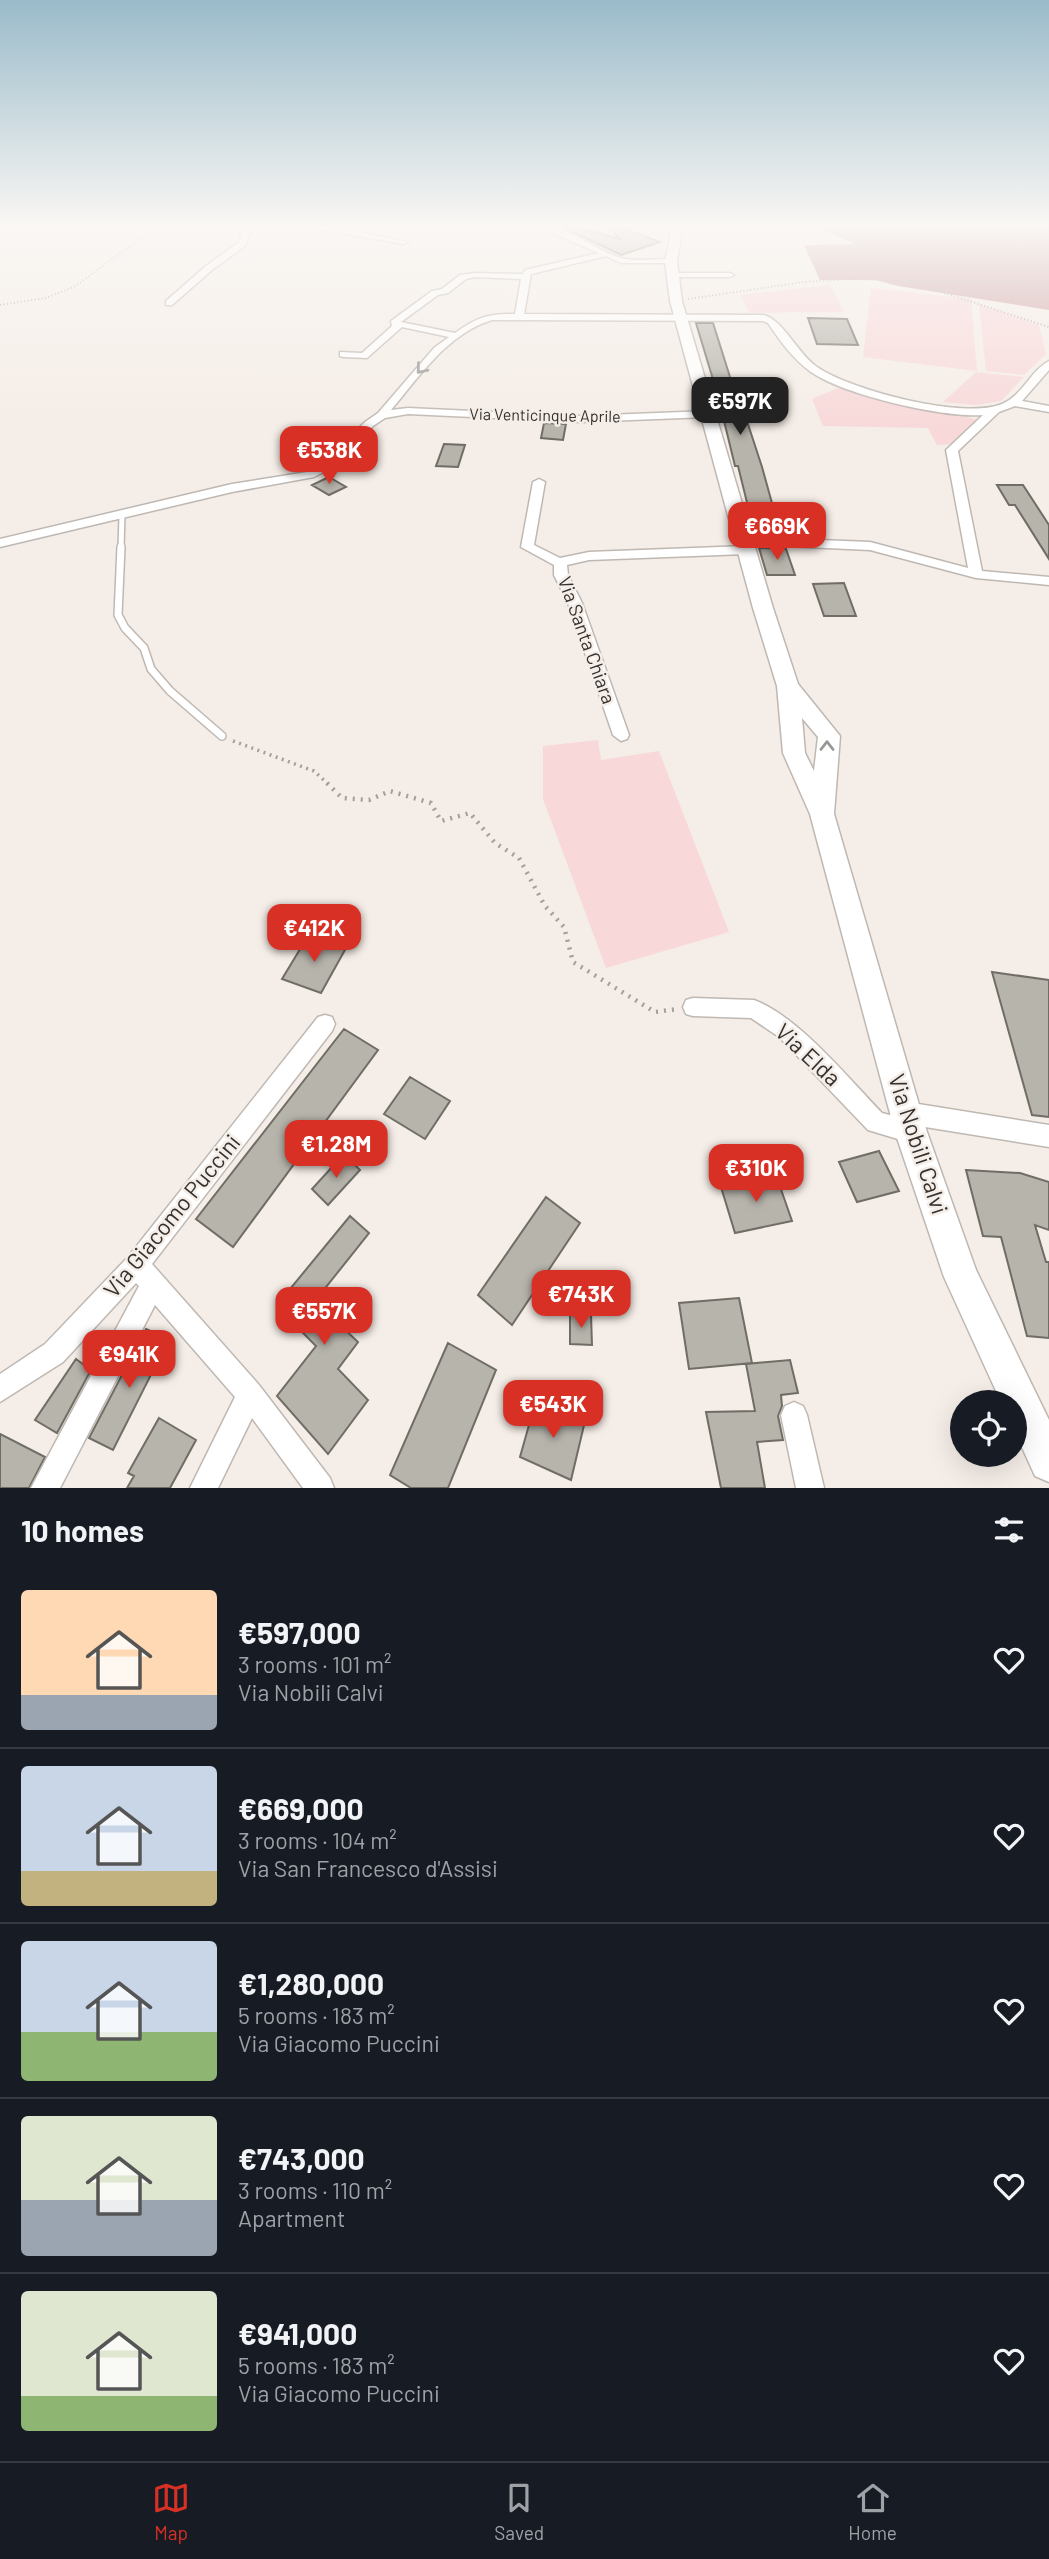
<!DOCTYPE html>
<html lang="en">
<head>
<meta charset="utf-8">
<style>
	:root { --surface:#171b24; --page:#20242c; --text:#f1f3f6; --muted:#9ea1a6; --line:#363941; --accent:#d93025 }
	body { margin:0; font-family:Barlow,sans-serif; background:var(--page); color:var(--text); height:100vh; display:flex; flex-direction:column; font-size:26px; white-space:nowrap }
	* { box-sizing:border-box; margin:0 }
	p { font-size:23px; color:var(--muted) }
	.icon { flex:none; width:38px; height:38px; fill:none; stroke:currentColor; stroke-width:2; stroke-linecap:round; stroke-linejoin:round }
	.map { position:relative; height:1488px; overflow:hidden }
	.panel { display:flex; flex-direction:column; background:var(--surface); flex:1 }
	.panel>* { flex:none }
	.fabs { position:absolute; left:950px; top:1390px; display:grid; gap:14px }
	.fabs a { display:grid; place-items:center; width:77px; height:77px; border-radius:50%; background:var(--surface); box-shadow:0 7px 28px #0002; font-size:35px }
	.price { position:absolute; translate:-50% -60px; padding:0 16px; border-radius:14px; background:var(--accent); color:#fff; font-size:23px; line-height:46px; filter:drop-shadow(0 2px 4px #0008) }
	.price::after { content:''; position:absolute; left:50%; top:42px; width:21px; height:16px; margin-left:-10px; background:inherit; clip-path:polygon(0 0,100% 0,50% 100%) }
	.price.current { background:#222; color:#fff }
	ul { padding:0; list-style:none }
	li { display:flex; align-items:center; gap:21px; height:175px; padding:0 21px }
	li+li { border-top:2px solid var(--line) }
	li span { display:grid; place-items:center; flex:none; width:196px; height:140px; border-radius:7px; color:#555 }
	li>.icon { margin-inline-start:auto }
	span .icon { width:84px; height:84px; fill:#fffc; stroke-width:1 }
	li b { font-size:30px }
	h2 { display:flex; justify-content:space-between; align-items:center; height:84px; padding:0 21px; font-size:30px }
	.tab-bar { display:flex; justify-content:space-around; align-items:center; height:98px; border-top:2px solid var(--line); background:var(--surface); font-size:19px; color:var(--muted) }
	.tab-bar a { display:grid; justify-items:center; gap:4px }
	.tab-bar .current { color:var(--accent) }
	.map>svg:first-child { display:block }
	.green { fill:#f8d8d9 }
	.forest { fill:#c99d9f }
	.building { fill:#b7b4ac; stroke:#706d66; stroke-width:2 }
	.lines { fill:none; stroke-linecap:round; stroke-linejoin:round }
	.lane-far1-casing { stroke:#bfb8b2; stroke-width:8 }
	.lane-casing { stroke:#bfb8b2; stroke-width:10 }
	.street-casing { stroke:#bfb8b2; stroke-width:3 }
	.secondary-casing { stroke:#bfb8b2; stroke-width:3 }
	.path-far2 { stroke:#a59f9a; stroke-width:2; stroke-dasharray:1 2.5; stroke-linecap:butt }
	.path-far1 { stroke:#a59f9a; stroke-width:3.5; stroke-dasharray:2 4.5; stroke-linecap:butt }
	.path { stroke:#a59f9a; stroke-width:4.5; stroke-dasharray:2 6; stroke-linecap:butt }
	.lane-far1 { stroke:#fff; stroke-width:5 }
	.lane { stroke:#fff; stroke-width:7 }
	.street { fill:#fff; fill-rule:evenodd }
	.secondary { fill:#fff; fill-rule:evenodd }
	.oneway { stroke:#9a9896 }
	.labels { text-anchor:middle; stroke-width:5; stroke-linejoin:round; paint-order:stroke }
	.far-street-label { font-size:16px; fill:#34312e; stroke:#f5ede7 }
	.street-label { font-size:19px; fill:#34312e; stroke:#f5ede7 }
	.near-street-label { font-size:23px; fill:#34312e; stroke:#f5ede7 }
</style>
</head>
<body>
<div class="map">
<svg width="1049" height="1488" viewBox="0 0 1049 1488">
	<rect width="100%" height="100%" fill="#f5ede7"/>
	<path class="green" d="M 830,285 L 844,312 L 750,313 L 740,295 Z
		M 871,288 L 971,299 L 977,371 L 863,357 Z
		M 979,304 L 1039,325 L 1046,354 L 1024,375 L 986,371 Z
		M 976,372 L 1024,377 L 1001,401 L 975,405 L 943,402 Z
		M 840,387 L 979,420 L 952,444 L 937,445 L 928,428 L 823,426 L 812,399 Z
		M 598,740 L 601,760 L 659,751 L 729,932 L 606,968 L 543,799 L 543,746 Z"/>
	<path class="forest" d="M 845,225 L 1049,225 L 1049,310 L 898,286 L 876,280 L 820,280 L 804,245 L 855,244 L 822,229 Z"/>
	<path class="building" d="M 569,225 L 620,239 L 608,225 L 615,225 L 660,242 L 621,255 L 567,229 Z
		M 808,318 L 847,319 L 858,345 L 817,344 Z
		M 696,323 L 713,323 L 742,415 L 745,415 L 762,467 L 772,503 L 768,503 L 781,536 L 755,535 L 738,466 L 735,466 L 718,396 Z
		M 544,423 L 566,424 L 563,440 L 541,438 Z
		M 444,444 L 465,445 L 458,467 L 436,466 Z
		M 329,477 L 346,487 L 329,495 L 312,485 Z
		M 997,485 L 1023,485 L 1049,525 L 1049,559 L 1015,505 L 1009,505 Z
		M 759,548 L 786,549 L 795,575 L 767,575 Z
		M 844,583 L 856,616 L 824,616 L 813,584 Z
		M 308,936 L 346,948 L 321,993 L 282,979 Z
		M 992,972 L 1049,980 L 1049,1117 L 1032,1115 Z
		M 344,1029 L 378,1050 L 233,1247 L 196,1219 Z
		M 410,1077 L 450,1101 L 425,1139 L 384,1114 Z
		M 879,1151 L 899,1191 L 857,1202 L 839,1162 Z
		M 344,1154 L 360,1170 L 328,1205 L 312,1189 Z
		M 966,1170 L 1020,1173 L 1049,1182 L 1049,1230 L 1035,1225 L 1046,1262 L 1049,1262 L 1049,1338 L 1027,1336 L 1001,1237 L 983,1236 Z
		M 776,1175 L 792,1221 L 735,1233 L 721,1187 Z
		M 546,1197 L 580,1223 L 512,1325 L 478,1295 Z
		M 350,1216 L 369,1233 L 315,1301 L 358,1342 L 338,1369 L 368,1400 L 328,1454 L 277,1396 L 316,1346 L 301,1331 L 306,1324 L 281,1300 Z
		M 739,1298 L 752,1363 L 689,1369 L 679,1303 Z
		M 570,1315 L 591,1315 L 592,1345 L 570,1344 Z
		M 146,1329 L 169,1339 L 113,1450 L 89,1438 Z
		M 448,1343 L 496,1370 L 448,1488 L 411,1488 L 390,1475 Z
		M 76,1359 L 91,1370 L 57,1433 L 35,1420 Z
		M 790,1360 L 798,1393 L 781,1395 L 782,1406 L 778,1416 L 783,1440 L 757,1442 L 765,1488 L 721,1488 L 706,1412 L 755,1411 L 746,1364 Z
		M 536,1400 L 585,1421 L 571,1480 L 520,1457 Z
		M 159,1418 L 196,1440 L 170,1488 L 127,1488 L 134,1476 L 128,1473 Z
		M 0,1434 L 45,1457 L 29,1488 L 0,1488 Z"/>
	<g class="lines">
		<g class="lane-far1-casing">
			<path id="lane-far1" d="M 121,549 L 122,514"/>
		</g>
		<g class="lane-casing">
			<path id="lane" d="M 121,547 L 118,615 L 125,628 L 144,648 L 151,669 L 170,691 L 222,736"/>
		</g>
		<g class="street-casing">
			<path id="street" d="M 253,225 L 268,225 L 251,232 L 245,246 L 212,270 L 172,305 L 166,305 L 166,301 L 206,266 L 238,243 L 243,231 Z
				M 294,225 L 323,225 L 408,242 L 404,244 Z
				M 534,225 C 566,223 592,249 621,258 C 635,262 656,259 671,259 L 675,261 L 671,263 L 621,263 L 606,256 L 531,274 L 524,314 L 764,315 C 784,321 798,354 817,367 C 850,390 964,420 1002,404 C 1023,395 1031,370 1049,361 L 1049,370 L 1022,401 L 1049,406 L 1049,412 L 1015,406 L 999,412 L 958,451 L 982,571 L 1049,577 L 1049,585 L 976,578 L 870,550 L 740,544 L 738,541 L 744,537 L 870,542 L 968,568 L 946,450 L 983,415 C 943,418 844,395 811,372 C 793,359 780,341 768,323 L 763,321 L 492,320 C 448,333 419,377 391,410 L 408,408 L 581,416 L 708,411 L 713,414 L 708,417 L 581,422 L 408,414 L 385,418 L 373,426 L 329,469 L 314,477 L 232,492 L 0,547 L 0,539 L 232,484 L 307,472 L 321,465 L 365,422 L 378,413 L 434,348 L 449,337 L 402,327 L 367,358 L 343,357 L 340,356 L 340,352 L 362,353 L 392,326 L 391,321 L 432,291 L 442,289 L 460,275 L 475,273 L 523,274 L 525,270 L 599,253 ZM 475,277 L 521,279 L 515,314 C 487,314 478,317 455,333 L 401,322 L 438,295 L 448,293 L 466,279 Z
				M 672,273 L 730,273 L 734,275 L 730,277 L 669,277 L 669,273 Z
				M 539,479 L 545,482 L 534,545 L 560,558 L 589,552 L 746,546 L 752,550 L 746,554 L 589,560 L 567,565 L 568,575 L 582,603 L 629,735 L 627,739 L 621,741 L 613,735 L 568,603 L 554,575 L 554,565 L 521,547 L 533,482 Z
				M 693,998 L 754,1000 C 799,1017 848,1078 882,1113 L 897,1117 L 895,1113 L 898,1105 L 906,1102 L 1049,1125 L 1049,1147 L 919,1126 L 922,1132 L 919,1140 L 911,1143 L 868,1130 L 779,1037 L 751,1018 L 693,1016 L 686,1014 L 683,1007 L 686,1000 Z
				M 325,1015 L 332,1017 L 335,1024 L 332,1031 L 152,1264 L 259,1385 L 330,1478 L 334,1488 L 303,1488 L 252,1418 L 218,1488 L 190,1488 L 235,1397 L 155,1305 L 60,1488 L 31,1488 L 139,1286 L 136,1283 L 63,1362 L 0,1402 L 0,1374 L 45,1344 L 128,1257 L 318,1017 Z
				M 794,1402 L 803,1406 L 807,1415 L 824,1488 L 796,1488 L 781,1415 L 785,1406 Z"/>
		</g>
		<g class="secondary-casing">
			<path id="secondary" d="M 673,225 L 683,225 L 677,261 L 682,301 L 773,608 L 798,684 L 840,736 L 834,814 L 927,1132 L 976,1270 L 1049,1420 L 1049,1482 L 1035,1476 L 1015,1432 L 1015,1402 L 1001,1402 L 944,1277 L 895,1132 L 810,814 L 783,753 L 777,686 L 753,608 L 670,301 L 665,261 ZM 802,718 L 818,737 L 814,771 L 805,753 Z"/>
		</g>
		<path class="path-far2" d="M 593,225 L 633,238 L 647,236 L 661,227
			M 630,226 L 653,226
			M 631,229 L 653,228
			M 911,282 L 1049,327
			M 688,299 L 804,282 L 849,279 L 1049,284
			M 0,305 L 46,298 L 74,287 L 159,225"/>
		<path class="path-far1" d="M 233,741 L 314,771 L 329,785"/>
		<path class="path" d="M 327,783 L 342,798 L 369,800 L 390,791 L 431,803 L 441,821 L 470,813 L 495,843 L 519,858 L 545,906 L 564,927 L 573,962 L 655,1012 L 678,1009"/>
		<use href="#lane-far1" class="lane-far1"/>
		<use href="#lane" class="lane"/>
		<use href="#street" class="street"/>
		<use href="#secondary" class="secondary"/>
	</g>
	<defs><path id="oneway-chevron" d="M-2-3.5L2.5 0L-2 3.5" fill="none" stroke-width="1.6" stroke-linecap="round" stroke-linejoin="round" transform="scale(1.75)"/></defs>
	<g class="oneway">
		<use href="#oneway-chevron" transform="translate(421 369) rotate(130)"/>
		<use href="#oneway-chevron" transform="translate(827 746) rotate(-90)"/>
	</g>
	<linearGradient id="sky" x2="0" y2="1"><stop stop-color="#9abbca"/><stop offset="0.52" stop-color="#faf7f4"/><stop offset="1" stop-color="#faf7f4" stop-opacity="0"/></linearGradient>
	<rect width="1049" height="433" fill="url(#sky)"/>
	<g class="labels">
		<g class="far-street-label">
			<text transform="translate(545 415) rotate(1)" y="6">Via Venticinque Aprile</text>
		</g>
		<g class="street-label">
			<text transform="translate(587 640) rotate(70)" y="7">Via Santa Chiara</text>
		</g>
		<g class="near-street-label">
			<text transform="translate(808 1055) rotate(43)" y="8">Via Elda</text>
			<text transform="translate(918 1144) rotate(72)" y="8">Via Nobili Calvi</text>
			<text transform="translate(172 1216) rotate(-51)" y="8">Via Giacomo Puccini</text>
		</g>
	</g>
</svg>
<div class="fabs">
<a><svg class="icon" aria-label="locate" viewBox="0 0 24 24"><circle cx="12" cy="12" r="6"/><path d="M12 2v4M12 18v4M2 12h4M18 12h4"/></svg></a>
</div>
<b class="price current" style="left:740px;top:437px">€597K</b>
<b class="price" style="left:329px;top:486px">€538K</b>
<b class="price" style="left:777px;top:562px">€669K</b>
<b class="price" style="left:314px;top:964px">€412K</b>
<b class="price" style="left:336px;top:1180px">€1.28M</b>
<b class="price" style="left:756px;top:1204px">€310K</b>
<b class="price" style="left:581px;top:1330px">€743K</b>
<b class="price" style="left:324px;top:1347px">€557K</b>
<b class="price" style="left:129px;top:1390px">€941K</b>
<b class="price" style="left:553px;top:1440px">€543K</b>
</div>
<section class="panel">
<h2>10 homes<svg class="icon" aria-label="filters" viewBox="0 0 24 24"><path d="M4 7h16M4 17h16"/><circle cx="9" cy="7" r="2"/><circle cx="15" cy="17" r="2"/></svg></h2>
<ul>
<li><span style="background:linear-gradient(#ffd9b3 75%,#9aa5b1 0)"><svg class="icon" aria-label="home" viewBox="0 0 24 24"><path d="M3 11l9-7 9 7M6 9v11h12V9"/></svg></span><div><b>€597,000</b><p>3 rooms · 101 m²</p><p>Via Nobili Calvi</p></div><svg class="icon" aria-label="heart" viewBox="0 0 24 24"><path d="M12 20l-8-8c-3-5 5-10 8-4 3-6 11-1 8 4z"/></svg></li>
<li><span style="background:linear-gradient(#c9d6e8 75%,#c2b280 0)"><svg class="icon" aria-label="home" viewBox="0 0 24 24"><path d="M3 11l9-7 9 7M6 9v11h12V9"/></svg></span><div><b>€669,000</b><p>3 rooms · 104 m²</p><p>Via San Francesco d'Assisi</p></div><svg class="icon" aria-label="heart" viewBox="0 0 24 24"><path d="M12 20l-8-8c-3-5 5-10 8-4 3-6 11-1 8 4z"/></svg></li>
<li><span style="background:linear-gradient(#c9d6e8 65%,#8fb573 0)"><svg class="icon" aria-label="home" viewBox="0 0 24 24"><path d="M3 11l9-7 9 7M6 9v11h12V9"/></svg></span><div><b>€1,280,000</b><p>5 rooms · 183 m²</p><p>Via Giacomo Puccini</p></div><svg class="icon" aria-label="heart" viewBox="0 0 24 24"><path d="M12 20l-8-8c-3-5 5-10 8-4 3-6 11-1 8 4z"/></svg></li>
<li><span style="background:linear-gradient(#dfe7d0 60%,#9aa5b1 0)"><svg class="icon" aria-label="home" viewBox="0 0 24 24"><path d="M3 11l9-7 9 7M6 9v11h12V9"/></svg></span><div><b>€743,000</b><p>3 rooms · 110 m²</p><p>Apartment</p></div><svg class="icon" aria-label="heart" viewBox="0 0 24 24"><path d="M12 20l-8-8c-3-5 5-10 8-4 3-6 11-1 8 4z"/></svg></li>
<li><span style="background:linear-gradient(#dfe7d0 75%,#8fb573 0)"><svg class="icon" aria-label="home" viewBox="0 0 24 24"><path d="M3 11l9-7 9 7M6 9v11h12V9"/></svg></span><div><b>€941,000</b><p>5 rooms · 183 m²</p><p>Via Giacomo Puccini</p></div><svg class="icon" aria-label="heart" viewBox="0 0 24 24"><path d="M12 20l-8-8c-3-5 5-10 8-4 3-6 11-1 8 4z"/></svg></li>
</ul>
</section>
<nav class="tab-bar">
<a class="current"><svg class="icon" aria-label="map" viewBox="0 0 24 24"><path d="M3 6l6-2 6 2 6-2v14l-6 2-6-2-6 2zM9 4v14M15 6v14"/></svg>Map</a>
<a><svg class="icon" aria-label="saved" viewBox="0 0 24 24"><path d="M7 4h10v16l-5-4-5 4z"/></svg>Saved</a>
<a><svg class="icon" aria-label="home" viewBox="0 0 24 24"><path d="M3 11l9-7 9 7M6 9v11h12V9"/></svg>Home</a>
</nav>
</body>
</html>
